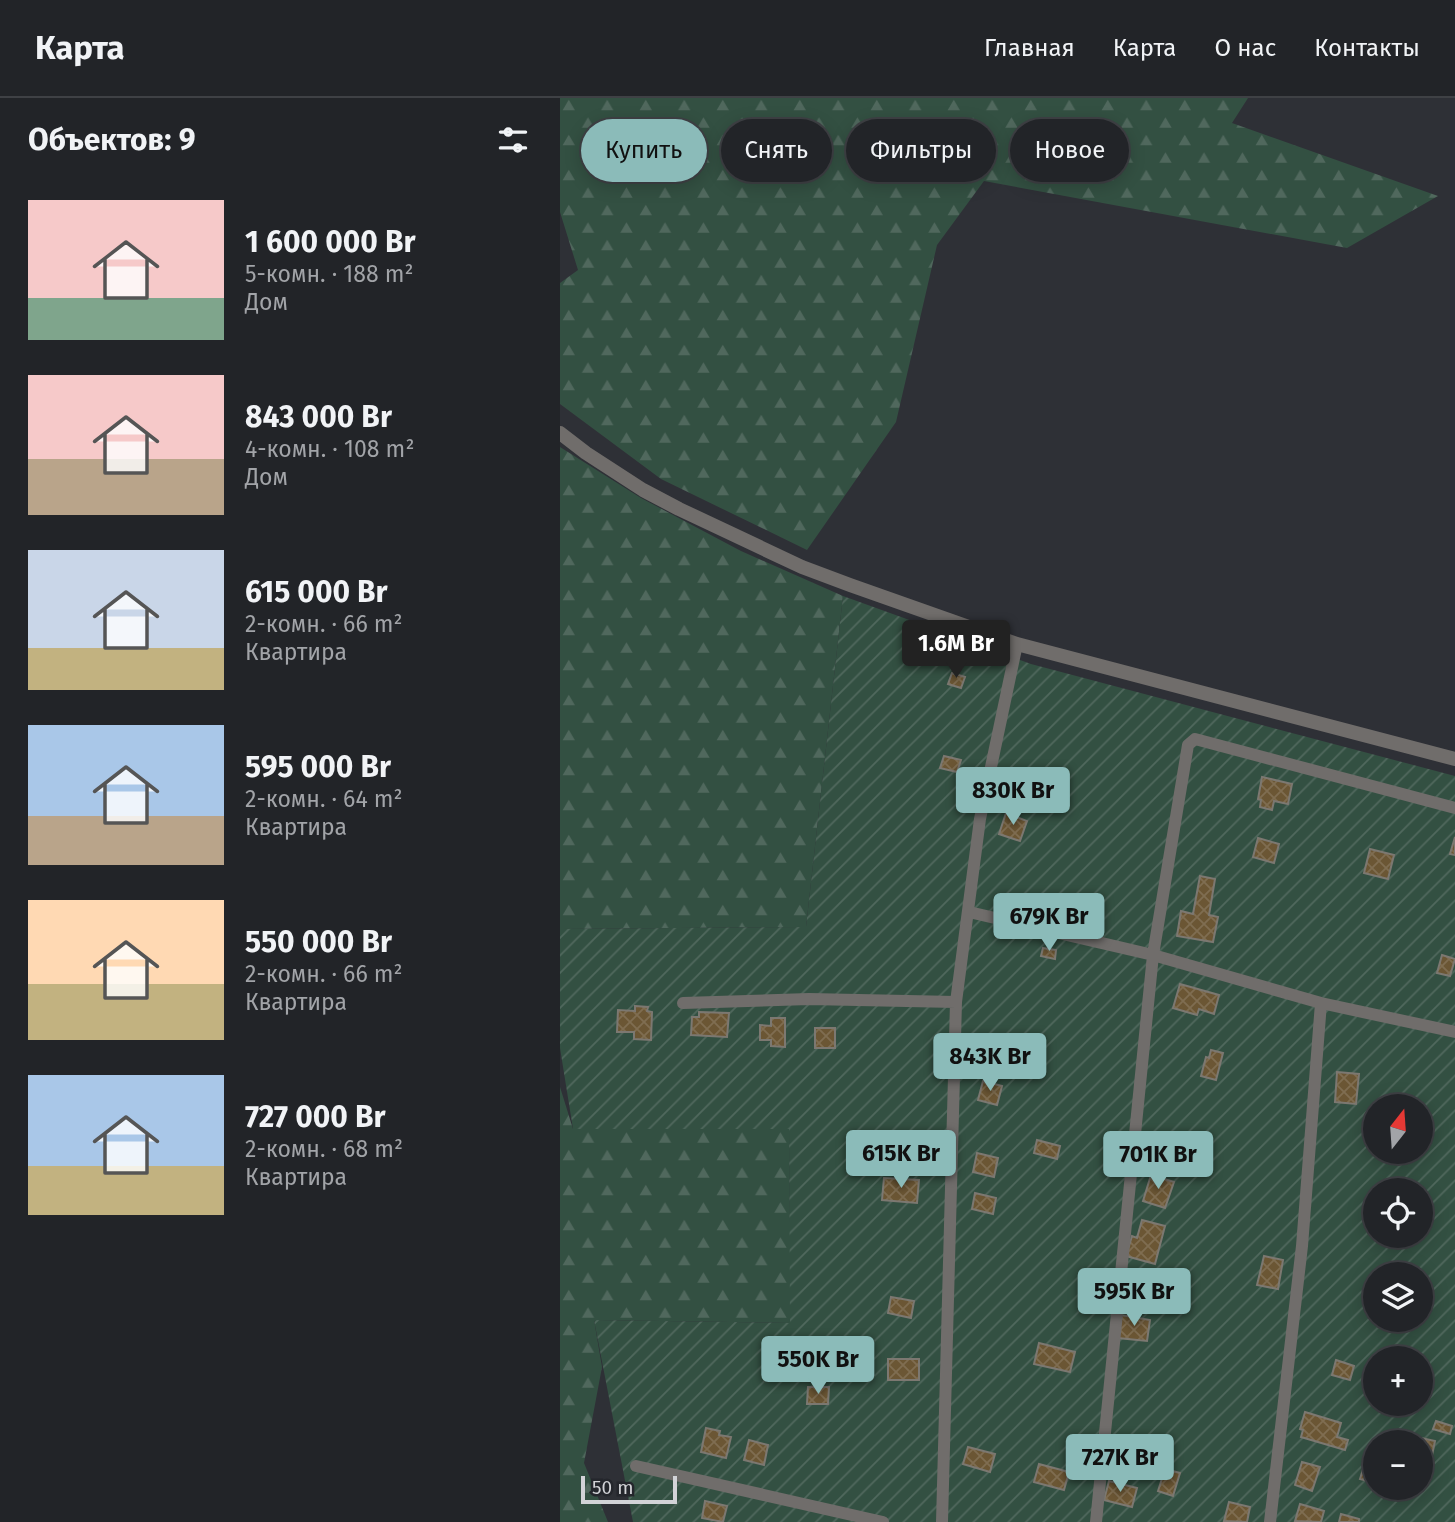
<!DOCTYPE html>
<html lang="ru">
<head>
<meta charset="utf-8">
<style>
	:root { --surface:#222428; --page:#2a2c30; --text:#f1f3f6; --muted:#a2a4a8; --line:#3f4145; --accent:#8bbbb9 }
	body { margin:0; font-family:"Fira Sans",sans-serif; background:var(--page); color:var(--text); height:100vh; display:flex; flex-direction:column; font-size:26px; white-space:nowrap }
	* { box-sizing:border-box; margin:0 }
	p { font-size:23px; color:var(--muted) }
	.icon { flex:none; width:38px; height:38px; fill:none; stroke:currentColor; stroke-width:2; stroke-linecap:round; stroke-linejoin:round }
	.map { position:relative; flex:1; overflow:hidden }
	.sheet { display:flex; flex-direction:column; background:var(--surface); width:560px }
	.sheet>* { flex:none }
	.banner { position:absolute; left:21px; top:21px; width:665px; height:63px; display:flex; gap:14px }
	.needle { width:46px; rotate:17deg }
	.fabs { position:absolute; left:803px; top:996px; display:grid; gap:14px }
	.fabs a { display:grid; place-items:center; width:70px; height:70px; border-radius:50%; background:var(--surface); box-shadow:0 4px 18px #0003,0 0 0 2px var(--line); font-size:35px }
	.scale { position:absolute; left:21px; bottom:18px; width:96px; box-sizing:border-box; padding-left:7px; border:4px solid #d2d3d7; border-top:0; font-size:19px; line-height:24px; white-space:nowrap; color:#d2d3d7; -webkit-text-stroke:5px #24262c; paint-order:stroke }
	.price { position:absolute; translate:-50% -60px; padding:0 16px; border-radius:7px; background:var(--accent); color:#111; font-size:23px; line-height:46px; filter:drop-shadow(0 2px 4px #0008) }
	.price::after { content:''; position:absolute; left:50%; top:42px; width:21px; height:16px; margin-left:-10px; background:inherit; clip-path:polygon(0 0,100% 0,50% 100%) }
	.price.active { background:#222; color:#fff }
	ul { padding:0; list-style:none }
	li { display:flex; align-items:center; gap:21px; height:175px; padding:0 28px }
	li span { display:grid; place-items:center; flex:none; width:196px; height:140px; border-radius:0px; color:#555 }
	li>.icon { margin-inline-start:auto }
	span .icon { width:84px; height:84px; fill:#fffc; stroke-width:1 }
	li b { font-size:30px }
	h2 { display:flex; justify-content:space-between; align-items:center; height:84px; padding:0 28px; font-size:30px }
	.chip { padding:0 24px; border-radius:32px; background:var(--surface); box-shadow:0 4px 18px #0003,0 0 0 2px var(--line); font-size:24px; line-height:63px }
	.chip.active { background:var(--accent); color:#111 }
	header { display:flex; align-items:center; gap:42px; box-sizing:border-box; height:98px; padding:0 35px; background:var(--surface); border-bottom:2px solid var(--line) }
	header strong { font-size:33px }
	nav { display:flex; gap:38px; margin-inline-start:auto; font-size:24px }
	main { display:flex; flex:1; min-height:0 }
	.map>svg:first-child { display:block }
	.forest { fill:url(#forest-firs) }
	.garden { fill:url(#garden-furrows); fill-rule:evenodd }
	.building { fill:url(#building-cross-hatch); stroke:#7c7871; stroke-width:2 }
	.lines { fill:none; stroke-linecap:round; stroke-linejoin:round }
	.minor { stroke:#706d6b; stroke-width:12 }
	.tertiary { stroke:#706d6b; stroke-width:14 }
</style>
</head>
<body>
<header>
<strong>Карта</strong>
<nav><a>Главная</a><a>Карта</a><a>О нас</a><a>Контакты</a></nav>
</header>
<main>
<section class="sheet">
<h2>Объектов: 9<svg class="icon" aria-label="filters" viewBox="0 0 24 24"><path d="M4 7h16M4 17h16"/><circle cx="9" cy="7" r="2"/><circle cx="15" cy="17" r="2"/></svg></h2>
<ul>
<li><span style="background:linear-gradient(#f6c9c9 70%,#7fa58c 0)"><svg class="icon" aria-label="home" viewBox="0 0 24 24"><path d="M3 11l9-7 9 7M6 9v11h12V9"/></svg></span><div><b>1 600 000 Br</b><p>5-комн. · 188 m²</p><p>Дом</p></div></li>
<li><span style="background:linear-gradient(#f6c9c9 60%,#b9a48a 0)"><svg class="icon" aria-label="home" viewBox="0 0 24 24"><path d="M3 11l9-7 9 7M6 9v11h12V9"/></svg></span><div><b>843 000 Br</b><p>4-комн. · 108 m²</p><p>Дом</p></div></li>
<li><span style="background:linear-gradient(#c9d6e8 70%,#c2b280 0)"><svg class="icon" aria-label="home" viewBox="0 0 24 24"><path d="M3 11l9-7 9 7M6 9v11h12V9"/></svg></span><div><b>615 000 Br</b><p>2-комн. · 66 m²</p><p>Квартира</p></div></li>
<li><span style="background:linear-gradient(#a9c7e8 65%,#b9a48a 0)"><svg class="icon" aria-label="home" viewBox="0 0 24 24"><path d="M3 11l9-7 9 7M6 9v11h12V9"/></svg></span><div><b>595 000 Br</b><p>2-комн. · 64 m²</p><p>Квартира</p></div></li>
<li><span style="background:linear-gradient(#ffd9b3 60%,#c2b280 0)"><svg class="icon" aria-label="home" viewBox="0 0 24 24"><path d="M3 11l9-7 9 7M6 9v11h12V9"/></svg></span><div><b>550 000 Br</b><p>2-комн. · 66 m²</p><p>Квартира</p></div></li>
<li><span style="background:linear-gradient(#a9c7e8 65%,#c2b280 0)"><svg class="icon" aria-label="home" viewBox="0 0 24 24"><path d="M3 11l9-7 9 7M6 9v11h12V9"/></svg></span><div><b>727 000 Br</b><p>2-комн. · 68 m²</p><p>Квартира</p></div></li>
</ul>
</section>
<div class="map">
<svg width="895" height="1424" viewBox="0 0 895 1424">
	<defs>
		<pattern id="forest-firs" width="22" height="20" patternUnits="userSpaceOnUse" patternTransform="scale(1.75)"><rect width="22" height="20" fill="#335042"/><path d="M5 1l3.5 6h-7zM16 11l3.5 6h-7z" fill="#50685d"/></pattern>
		<pattern id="garden-furrows" width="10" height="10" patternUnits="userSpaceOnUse" patternTransform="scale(1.75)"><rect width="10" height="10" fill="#335042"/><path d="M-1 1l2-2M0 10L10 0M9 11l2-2" fill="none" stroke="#50685d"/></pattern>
		<pattern id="building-cross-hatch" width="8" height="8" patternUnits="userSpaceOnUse" patternTransform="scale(1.75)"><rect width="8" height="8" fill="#6b5634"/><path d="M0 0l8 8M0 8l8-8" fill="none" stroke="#7f6d51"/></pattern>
	</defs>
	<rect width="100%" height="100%" fill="#2e3036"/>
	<path class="forest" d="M 0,0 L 688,0 L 672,25 L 878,98 L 787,150 L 424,83 L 377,147 L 336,324 L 247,452 L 101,381 L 0,306 L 0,185 L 18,172 L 0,114 Z
		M 0,349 L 81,400 L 181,453 L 283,498 L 246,829 L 0,831 Z
		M 0,989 L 13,1031 L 229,1031 L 231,1225 L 34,1222 L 42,1269 L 24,1365 L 48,1424 L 0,1424 Z"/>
	<path class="garden" d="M 283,498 L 471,566 L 895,678 L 895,1424 L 73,1424 L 34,1222 L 230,1225 L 229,1031 L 13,1031 L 0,950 L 0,831 L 246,829 ZM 816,1008 L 861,1008 L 861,1054 L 816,1054 ZM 816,1092 L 861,1092 L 861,1138 L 816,1138 ZM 816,1176 L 861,1176 L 861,1222 L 816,1222 ZM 816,1260 L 861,1260 L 861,1306 L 816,1306 ZM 816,1344 L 861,1344 L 861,1390 L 816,1390 Z"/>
	<path class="building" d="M 392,575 L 405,579 L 401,590 L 388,586 Z
		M 384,658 L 401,662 L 397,674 L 380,670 Z
		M 702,679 L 732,686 L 728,706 L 714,703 L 712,712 L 700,709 L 701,702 L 698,701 Z
		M 446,715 L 467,723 L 460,743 L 439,736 Z
		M 895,739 L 895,757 L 890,756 Z
		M 698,740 L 719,746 L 714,765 L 693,759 Z
		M 810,751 L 834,757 L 828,781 L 804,775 Z
		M 640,778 L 655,781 L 649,817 L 658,819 L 653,844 L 617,838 L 621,813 L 633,816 Z
		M 483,850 L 496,852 L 495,861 L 481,858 Z
		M 882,857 L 895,861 L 890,878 L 877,875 Z
		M 620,886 L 659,897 L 654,916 L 639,911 L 637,917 L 613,910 Z
		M 75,908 L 88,909 L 87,913 L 92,914 L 91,942 L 74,941 L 74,934 L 57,934 L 58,912 L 75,913 Z
		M 139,914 L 169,915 L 167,939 L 131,937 L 132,919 L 139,919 Z
		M 211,920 L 225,920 L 225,949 L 211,948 L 211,942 L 200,942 L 200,927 L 211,928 Z
		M 255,930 L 275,930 L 275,950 L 255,950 Z
		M 463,940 L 475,943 L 471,958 L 459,954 Z
		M 651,952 L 663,955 L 656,982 L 641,978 L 646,959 L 649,960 Z
		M 777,974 L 799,976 L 796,1006 L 775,1004 Z
		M 423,983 L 442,988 L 437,1007 L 418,1002 Z
		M 477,1042 L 500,1048 L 497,1061 L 474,1055 Z
		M 417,1055 L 438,1060 L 434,1079 L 413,1074 Z
		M 591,1077 L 614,1084 L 605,1110 L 583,1103 Z
		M 324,1080 L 359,1082 L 357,1105 L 322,1102 Z
		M 415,1095 L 436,1100 L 433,1116 L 412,1111 Z
		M 582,1122 L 605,1128 L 595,1166 L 566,1158 L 572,1138 L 577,1140 Z
		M 704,1158 L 723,1162 L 718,1191 L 697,1187 Z
		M 331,1199 L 354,1203 L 351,1220 L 328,1215 Z
		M 561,1217 L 590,1222 L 587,1243 L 558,1240 Z
		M 479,1245 L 515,1254 L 510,1274 L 474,1266 Z
		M 328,1261 L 359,1261 L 359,1282 L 328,1282 Z
		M 776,1262 L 794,1268 L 790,1282 L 772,1277 Z
		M 248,1289 L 269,1289 L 268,1306 L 247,1306 Z
		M 745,1314 L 781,1325 L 777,1339 L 788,1342 L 785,1352 L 741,1339 L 743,1332 L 740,1331 Z
		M 876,1323 L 892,1328 L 890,1336 L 873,1331 Z
		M 146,1330 L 160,1333 L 159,1337 L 171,1339 L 166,1360 L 141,1354 Z
		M 852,1338 L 875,1343 L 870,1367 L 861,1365 L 861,1344 L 851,1344 Z
		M 189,1342 L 208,1347 L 204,1367 L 184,1362 Z
		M 408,1349 L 435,1356 L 430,1374 L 403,1366 Z
		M 742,1364 L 760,1369 L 752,1393 L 735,1387 Z
		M 479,1366 L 509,1374 L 504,1392 L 474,1384 Z
		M 804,1368 L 816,1371 L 816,1385 L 800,1381 Z
		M 605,1371 L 620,1375 L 613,1398 L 598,1393 Z
		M 549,1383 L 577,1390 L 572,1409 L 544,1402 Z
		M 145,1403 L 167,1408 L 163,1424 L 142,1420 Z
		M 669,1404 L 690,1409 L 687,1424 L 664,1423 Z
		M 740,1406 L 764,1413 L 761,1424 L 735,1423 Z
		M 781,1416 L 799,1421 L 799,1424 L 779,1424 Z"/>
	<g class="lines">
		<path class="minor" d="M 409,814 L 593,857 L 761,905 L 895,934
			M 123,905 L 249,901 L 396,904
			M 76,1368 L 323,1424
			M 382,1424 L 396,904 L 420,721 L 457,546
			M 536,1424 L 593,857 L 628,647 L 635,641 L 895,710
			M 710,1424 L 742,1148 L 761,905"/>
		<path class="tertiary" d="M 0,335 L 26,355 L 83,392 L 119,411 L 242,469 L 290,487 L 457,546 L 895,661"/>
	</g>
</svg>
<div class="fabs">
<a><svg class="needle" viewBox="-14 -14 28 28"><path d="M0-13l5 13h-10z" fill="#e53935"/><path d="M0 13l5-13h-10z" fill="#a2a4a8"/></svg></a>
<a><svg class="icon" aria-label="locate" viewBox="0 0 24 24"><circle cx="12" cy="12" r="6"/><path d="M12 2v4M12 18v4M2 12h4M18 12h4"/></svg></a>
<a><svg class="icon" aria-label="layers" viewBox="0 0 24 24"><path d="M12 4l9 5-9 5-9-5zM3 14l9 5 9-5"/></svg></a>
<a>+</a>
<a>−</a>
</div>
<div class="scale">50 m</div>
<b class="price active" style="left:396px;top:582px">1.6M Br</b>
<b class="price" style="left:453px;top:729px">830K Br</b>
<b class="price" style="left:489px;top:855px">679K Br</b>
<b class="price" style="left:430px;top:995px">843K Br</b>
<b class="price" style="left:341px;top:1092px">615K Br</b>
<b class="price" style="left:598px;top:1093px">701K Br</b>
<b class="price" style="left:574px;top:1230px">595K Br</b>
<b class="price" style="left:258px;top:1298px">550K Br</b>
<b class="price" style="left:560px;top:1396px">727K Br</b>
<div class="banner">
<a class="chip active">Купить</a>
<a class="chip">Снять</a>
<a class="chip">Фильтры</a>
<a class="chip">Новое</a>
</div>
</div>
</main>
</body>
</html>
